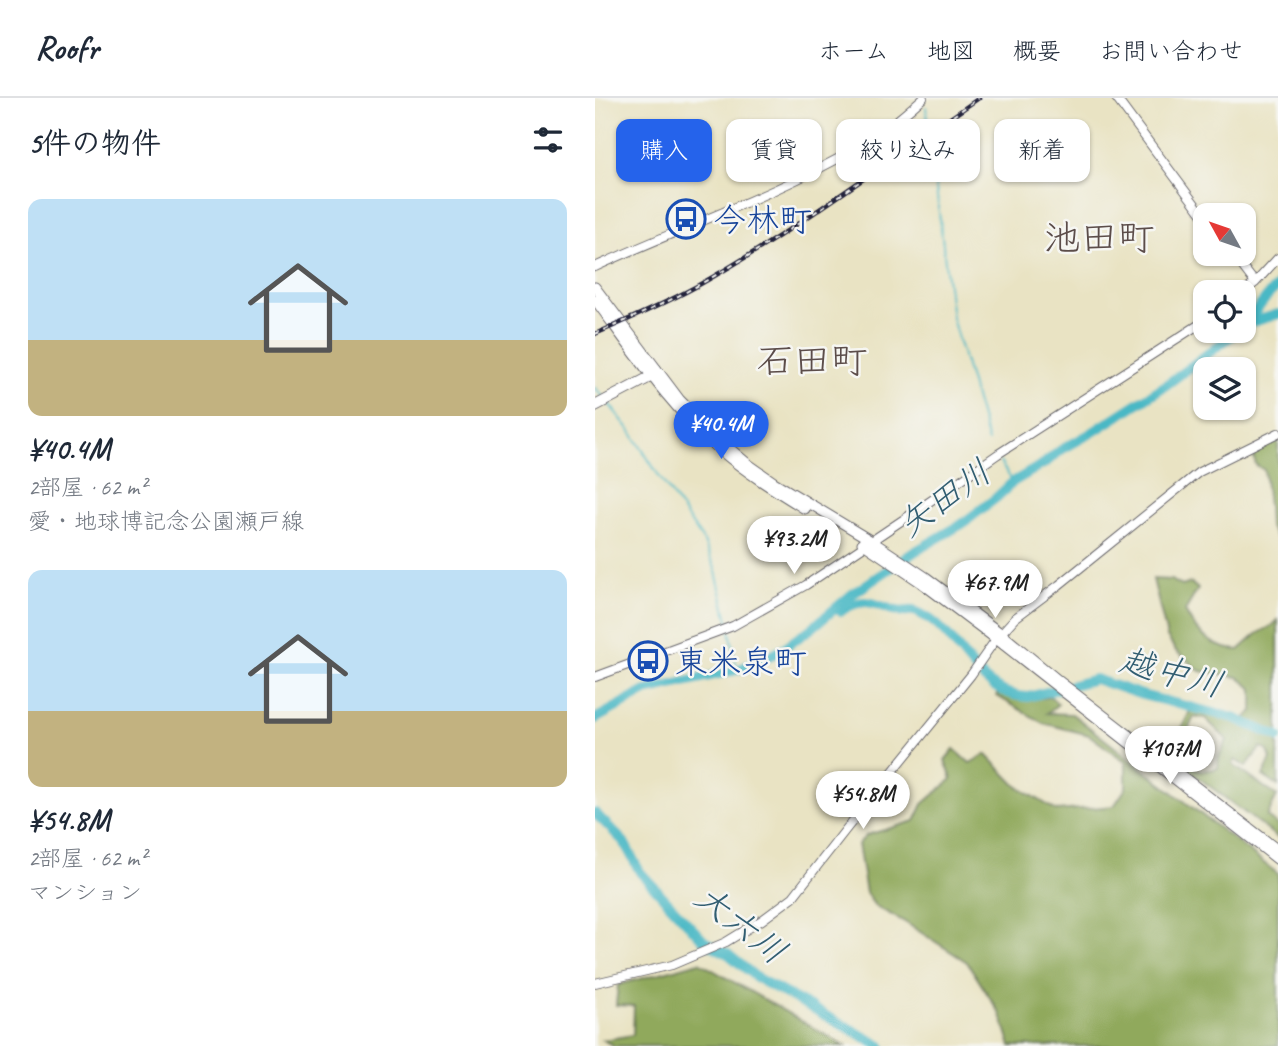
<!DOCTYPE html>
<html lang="ja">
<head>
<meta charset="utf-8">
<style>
	:root { --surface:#fff; --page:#f2f2f3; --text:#1f2937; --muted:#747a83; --line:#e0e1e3; --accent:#2563eb }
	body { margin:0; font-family:Caveat,"Klee One",sans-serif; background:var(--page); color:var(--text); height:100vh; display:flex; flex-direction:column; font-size:26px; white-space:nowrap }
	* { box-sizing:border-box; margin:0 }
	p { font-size:23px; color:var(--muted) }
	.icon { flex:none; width:38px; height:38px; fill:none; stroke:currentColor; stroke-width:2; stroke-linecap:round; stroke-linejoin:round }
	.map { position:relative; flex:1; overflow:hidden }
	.details { display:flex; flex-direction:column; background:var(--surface); width:595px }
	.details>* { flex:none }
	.hud { position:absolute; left:21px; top:21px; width:556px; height:63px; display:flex; gap:14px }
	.needle { width:46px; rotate:310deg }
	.buttons { position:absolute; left:598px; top:105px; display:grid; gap:14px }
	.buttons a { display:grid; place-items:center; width:63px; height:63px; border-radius:14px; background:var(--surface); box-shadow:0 2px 5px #0004; font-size:35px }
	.price { position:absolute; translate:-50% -60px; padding:0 16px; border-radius:24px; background:#fff; color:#222; font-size:23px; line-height:46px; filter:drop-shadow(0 2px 4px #0008) }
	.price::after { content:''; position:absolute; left:50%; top:42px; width:21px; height:16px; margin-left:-10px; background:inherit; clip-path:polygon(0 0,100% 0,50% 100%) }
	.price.selected { background:var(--accent); color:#fff }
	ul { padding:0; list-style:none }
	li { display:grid; align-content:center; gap:14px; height:371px; padding:0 28px }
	li span { display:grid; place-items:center; height:217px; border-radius:14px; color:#555 }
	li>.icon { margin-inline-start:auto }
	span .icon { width:126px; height:126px; fill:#fffc; stroke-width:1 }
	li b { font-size:30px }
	h2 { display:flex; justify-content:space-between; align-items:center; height:84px; padding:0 28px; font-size:30px }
	.chip { padding:0 24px; border-radius:14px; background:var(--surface); box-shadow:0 2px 5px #0004; font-size:24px; line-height:63px }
	.chip.selected { background:var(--accent); color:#fff }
	header { display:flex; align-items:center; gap:42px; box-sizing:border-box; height:98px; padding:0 35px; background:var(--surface); border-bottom:2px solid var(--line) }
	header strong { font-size:33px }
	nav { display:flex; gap:38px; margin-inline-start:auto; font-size:24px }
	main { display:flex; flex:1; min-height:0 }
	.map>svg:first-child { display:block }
	.forest { fill:#90a95b; stroke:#59664b; stroke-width:2 }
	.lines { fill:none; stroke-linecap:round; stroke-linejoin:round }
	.stream { stroke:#4ab8c5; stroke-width:2 }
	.river { stroke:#4ab8c5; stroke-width:10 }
	.tertiary-casing { stroke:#68666b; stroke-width:10 }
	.secondary-casing { stroke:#68666b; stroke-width:11 }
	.primary-casing { stroke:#68666b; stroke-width:12 }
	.tertiary { stroke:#fff; stroke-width:8 }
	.secondary { stroke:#fff; stroke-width:9 }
	.primary { stroke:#fff; stroke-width:10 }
	.rail-casing { stroke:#22223b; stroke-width:4.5 }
	.rail { stroke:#f6f6f2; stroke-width:2; stroke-dasharray:5; stroke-linecap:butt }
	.labels { text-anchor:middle; stroke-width:5; stroke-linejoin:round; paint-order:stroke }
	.transit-label { font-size:33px; fill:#164399; stroke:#f6f6f2; text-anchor:start }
	.water-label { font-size:35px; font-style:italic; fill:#325e72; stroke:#f6f6f2 }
	.quarter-label { font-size:37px; fill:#5c4d4a; stroke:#f6f6f2 }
</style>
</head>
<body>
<header>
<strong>Roofr</strong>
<nav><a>ホーム</a><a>地図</a><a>概要</a><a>お問い合わせ</a></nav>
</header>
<main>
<section class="details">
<h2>5件の物件<svg class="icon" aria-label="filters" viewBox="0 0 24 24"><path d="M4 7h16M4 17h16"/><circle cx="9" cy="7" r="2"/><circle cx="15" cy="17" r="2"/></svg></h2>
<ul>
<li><span style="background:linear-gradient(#bfe0f5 65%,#c2b280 0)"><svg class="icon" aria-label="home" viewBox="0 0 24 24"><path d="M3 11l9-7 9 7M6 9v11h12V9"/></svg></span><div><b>¥40.4M</b><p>2部屋 · 62 m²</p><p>愛・地球博記念公園瀬戸線</p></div></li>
<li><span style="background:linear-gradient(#bfe0f5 65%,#c2b280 0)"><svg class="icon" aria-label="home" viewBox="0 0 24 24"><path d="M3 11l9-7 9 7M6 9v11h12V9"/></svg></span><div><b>¥54.8M</b><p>2部屋 · 62 m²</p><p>マンション</p></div></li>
</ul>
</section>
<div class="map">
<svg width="683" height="948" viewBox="0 0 683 948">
	<rect width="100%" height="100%" fill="#f6f6f2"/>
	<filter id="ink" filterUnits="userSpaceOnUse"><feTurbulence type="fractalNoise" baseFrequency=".0143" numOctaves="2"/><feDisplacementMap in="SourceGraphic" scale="14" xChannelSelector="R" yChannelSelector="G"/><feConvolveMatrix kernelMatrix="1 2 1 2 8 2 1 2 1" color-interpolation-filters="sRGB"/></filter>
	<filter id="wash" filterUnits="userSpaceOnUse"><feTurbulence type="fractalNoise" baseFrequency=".00686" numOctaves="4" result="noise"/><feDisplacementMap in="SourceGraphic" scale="28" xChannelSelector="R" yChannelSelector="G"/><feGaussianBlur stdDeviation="1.57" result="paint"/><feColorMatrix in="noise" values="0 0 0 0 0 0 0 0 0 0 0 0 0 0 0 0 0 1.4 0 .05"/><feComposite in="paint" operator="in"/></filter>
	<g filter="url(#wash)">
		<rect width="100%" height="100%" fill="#e9e3c3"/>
		<path class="forest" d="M 683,341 L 683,442 L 674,428 L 673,408 L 669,372 L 661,367 L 657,353 Z
			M 558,481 L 576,482 L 587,488 L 596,485 L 603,491 L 590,513 C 600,534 619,552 644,552 L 662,536 L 678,527 L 683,522 L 683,688 L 668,678 L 676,661 L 673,653 L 666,649 L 651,669 L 640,662 L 638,667 L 682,698 L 672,719 L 683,727 L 683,740 L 583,664 L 587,659 C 601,670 603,676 623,670 L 623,660 L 632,642 L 610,620 L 599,619 L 591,636 L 586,632 L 596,611 L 645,625 L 658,613 L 658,591 L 643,579 L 605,573 L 581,553 L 572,539 Z
			M 403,592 L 422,602 L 456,599 L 463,606 L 452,615 L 477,616 L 683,776 L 683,948 L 416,948 L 406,917 L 372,864 L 308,823 L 280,808 L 271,795 L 263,746 L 272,737 L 320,723 L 328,706 L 357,681 L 350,662 L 359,651 L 375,665 L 391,656 L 422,688 L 462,713 L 519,708 L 531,690 L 531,664 L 494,637 L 448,625 L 402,598 Z
			M 104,864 L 250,948 L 19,948 L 8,942 L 38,937 L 39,908 L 21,907 L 23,887 Z"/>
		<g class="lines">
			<path class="stream" d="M 331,9 L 357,220 L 393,344
				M 0,290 L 8,299
				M 14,306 L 35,332 L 62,375 L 109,444 L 120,470 L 134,526
				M 405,364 L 418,384
				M 135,532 L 142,572"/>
			<path class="river" d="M 652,226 L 683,216
				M 649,228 L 675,195 L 683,188
				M 243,512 L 246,513 C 272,497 276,506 302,513 C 308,515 313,512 318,513 C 322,513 329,518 333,520 C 368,543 381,597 433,599 L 500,581 L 547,597 L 639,620 L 683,639
				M 0,621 L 51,593 L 142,572 L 183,554 L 217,530 L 256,497 L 319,454 L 367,426 L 401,400 L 418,384 L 450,365 L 466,352 L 498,334 L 571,287 L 643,233
				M 0,715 L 29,744 L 45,774 L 109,843 L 133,856 L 162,880 L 286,948"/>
		</g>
	</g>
	<g filter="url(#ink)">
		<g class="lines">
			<g class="tertiary-casing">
				<path id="tertiary" d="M 521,0 L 611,121
					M 638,156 L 660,185
					M 0,169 C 87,129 181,97 264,49 C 287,36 308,18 328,0
					M 649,194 L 660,185 L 683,160
					M 0,579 L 138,528 L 211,487 L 321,413 L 403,356 L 611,222
					M 0,885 L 77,867 L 131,844 L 167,822 L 198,799 L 252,730 L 376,577 L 401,541 L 420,520 L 464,487 L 604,374 L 683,335"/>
			</g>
			<g class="secondary-casing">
				<path id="secondary" d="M 0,189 L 85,302 L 126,343 L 152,365 L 179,384 L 280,445 L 331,479 L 407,536 L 463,582 L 683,752
					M 0,202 C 39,254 76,311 126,353 C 153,376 181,393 210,411
					M 267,445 L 325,484 L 401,541 L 683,762"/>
			</g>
			<g class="primary-casing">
				<path id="primary" d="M 0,308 L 57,278 L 61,271"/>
			</g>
			<use href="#tertiary" class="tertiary"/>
			<use href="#secondary" class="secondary"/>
			<use href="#primary" class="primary"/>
			<g class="rail-casing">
				<path id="rail" d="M 0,236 C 35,221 69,206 102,188 C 200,133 291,64 384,0"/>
			</g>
			<use href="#rail" class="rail"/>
		</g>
	</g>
	<defs>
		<g id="bus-ring" transform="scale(2.0125)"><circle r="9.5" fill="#f6f6f2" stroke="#1a4fb4" stroke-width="1.5"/><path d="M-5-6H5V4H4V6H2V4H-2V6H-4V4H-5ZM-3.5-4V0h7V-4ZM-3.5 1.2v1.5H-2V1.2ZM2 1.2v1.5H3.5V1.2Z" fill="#1a4fb4"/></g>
	</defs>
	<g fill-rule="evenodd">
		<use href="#bus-ring" x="91" y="121"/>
		<use href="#bus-ring" x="53" y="563"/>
	</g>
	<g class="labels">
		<g class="transit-label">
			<text x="118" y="133">今林町</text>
			<text x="80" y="575">東米泉町</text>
		</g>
		<g class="water-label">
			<text transform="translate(349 400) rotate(-36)" y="12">矢田川</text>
			<text transform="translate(577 574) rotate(15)" y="12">越中川</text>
			<text transform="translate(146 826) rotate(38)" y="12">大六川</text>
		</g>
		<g class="quarter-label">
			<text x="504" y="152">池田町</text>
			<text x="217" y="275">石田町</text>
		</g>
	</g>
</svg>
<div class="buttons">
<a><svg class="needle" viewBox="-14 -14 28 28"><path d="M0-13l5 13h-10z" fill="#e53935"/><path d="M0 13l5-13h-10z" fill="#747a83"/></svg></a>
<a><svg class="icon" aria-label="locate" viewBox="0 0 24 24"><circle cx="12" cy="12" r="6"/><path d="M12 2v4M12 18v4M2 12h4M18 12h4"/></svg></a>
<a><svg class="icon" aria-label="layers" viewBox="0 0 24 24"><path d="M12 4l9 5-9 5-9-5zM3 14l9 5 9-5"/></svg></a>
</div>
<b class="price selected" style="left:126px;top:363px">¥40.4M</b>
<b class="price" style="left:199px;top:478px">¥93.2M</b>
<b class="price" style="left:400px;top:522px">¥67.9M</b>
<b class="price" style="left:575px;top:688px">¥107M</b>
<b class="price" style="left:268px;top:733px">¥54.8M</b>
<div class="hud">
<a class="chip selected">購入</a>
<a class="chip">賃貸</a>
<a class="chip">絞り込み</a>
<a class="chip">新着</a>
</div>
</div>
</main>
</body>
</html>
